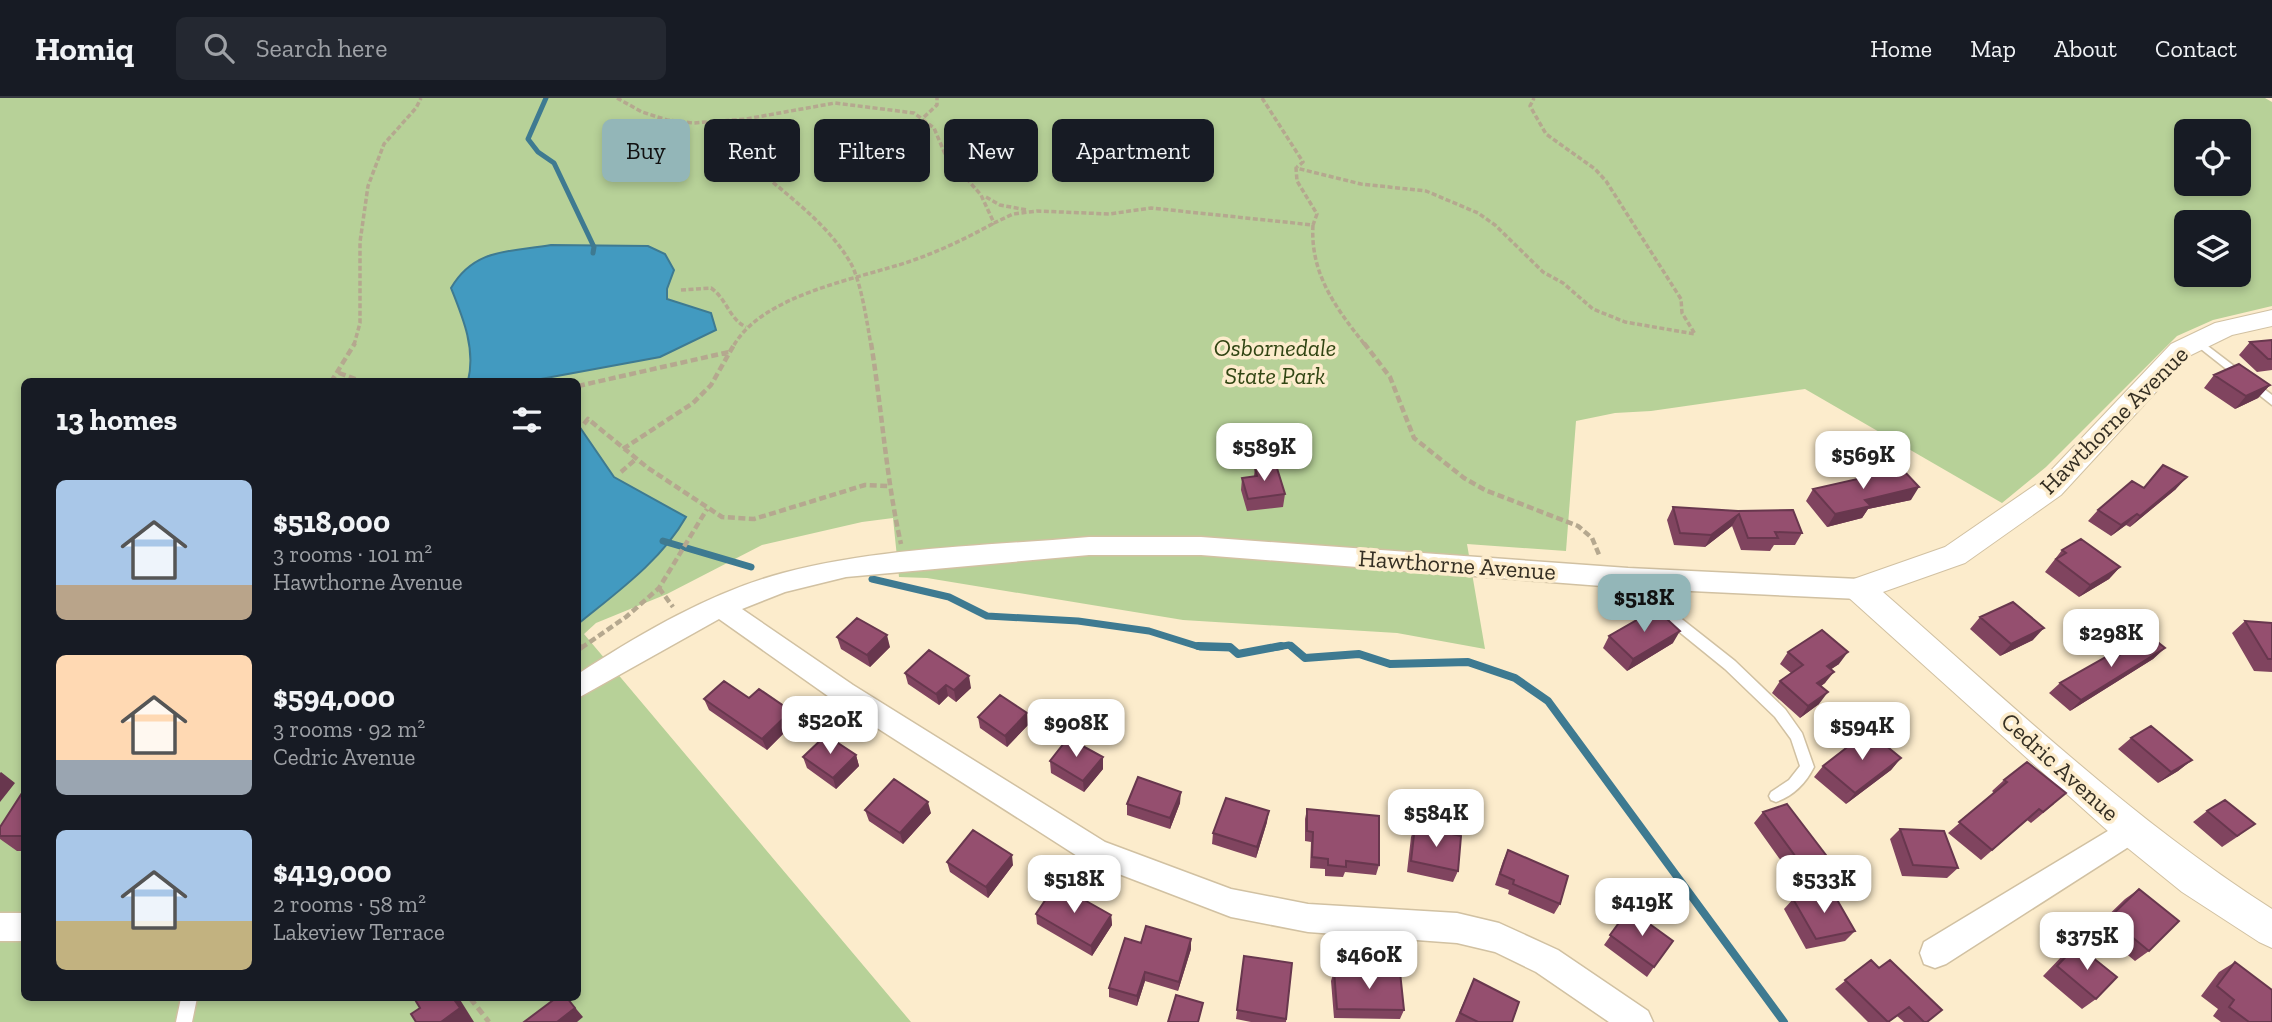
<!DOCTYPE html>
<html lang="en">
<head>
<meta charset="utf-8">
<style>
	:root { --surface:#171b24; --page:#242831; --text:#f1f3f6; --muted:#9ea1a6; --line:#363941; --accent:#93b6b8 }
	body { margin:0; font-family:"Zilla Slab",serif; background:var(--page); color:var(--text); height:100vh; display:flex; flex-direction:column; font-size:26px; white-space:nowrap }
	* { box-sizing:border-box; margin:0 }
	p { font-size:23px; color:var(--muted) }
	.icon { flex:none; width:38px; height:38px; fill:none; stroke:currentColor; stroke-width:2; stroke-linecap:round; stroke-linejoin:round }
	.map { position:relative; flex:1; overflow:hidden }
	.sheet { position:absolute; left:21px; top:280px; width:560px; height:623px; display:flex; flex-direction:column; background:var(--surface); border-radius:10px; box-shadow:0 4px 10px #0003 }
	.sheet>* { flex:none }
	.hud { position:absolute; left:602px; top:21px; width:665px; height:63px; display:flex; gap:14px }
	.tools { position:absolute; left:2174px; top:21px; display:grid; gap:14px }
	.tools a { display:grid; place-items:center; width:77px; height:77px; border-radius:10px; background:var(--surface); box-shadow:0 4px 10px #0003; font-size:35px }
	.price { position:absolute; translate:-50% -60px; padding:0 16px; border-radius:14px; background:#fff; color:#222; font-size:23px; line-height:46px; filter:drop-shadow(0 2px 4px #0008) }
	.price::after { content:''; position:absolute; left:50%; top:42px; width:21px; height:16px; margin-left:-10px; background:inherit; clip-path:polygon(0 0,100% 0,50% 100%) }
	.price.on { background:var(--accent); color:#111 }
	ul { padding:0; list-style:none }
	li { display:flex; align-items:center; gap:21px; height:175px; padding:0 35px }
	li span { display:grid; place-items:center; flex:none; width:196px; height:140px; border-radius:10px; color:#555 }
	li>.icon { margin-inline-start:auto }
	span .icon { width:84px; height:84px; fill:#fffc; stroke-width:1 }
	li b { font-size:30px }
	h2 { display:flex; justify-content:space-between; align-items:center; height:84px; padding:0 35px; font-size:30px }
	.chip { padding:0 24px; border-radius:10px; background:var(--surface); box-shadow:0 4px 10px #0003; font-size:24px; line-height:63px }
	.chip.on { background:var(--accent); color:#111 }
	header { display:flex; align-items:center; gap:42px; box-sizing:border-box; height:98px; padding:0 35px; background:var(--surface); border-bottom:2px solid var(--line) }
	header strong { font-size:33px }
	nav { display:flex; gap:38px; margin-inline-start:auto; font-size:24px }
	.search { width:490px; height:63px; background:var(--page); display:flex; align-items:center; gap:18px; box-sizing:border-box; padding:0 24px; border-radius:10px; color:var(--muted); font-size:26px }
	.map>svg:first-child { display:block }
	.green { fill:#b7d198; fill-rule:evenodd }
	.water { fill:#429ac0; stroke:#3e7a91; stroke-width:2 }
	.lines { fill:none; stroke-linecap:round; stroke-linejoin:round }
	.stream-far2 { stroke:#3e7a91; stroke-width:5 }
	.stream-far1 { stroke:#3e7a91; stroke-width:7 }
	.stream { stroke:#3e7a91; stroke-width:8 }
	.service-casing { stroke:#d1c1a2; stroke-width:3 }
	.minor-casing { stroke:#d1c1a2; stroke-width:3 }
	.tertiary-casing { stroke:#d1c1a2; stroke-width:2 }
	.path-far2 { stroke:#b5a88f; stroke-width:3.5; stroke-dasharray:5 2.5; stroke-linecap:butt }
	.path-far1 { stroke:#b5a88f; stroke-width:4.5; stroke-dasharray:7 3.5; stroke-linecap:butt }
	.path { stroke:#b5a88f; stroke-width:5; stroke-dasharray:8 4.5; stroke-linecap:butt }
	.service { fill:#fff; fill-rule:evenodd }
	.minor { fill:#fff; fill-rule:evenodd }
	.tertiary { fill:#fff; fill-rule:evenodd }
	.wall { fill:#80445f }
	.shaded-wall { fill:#68374e }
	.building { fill:#954f6f; stroke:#68374e; stroke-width:2 }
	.labels { text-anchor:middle; stroke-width:7; stroke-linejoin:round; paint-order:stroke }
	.park-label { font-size:24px; font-style:italic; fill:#314513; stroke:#fceccc }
	.street-label { font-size:24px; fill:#352f23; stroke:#fceccc }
</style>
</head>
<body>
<header>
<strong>Homiq</strong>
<div class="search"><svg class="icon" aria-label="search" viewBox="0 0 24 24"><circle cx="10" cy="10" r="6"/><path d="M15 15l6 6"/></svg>Search here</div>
<nav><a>Home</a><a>Map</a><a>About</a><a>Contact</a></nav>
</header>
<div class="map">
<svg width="2272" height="924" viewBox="0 0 2272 924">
	<rect width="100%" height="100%" fill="#fceccc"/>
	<path class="green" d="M 0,0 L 2265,0 L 2272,4 L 2272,208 L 2213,222 L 2177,238 L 2046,369 L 2002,405 L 1805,291 L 1651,313 L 1615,315 L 1576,323 L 1566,453 L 1467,446 L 1485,551 L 1397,535 L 1183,522 L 927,480 L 899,479 L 893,420 L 862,424 L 762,447 L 667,496 L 596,525 L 584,536 L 911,924 L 0,924 ZM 2186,33 L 2238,33 L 2238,86 L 2186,86 ZM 2186,124 L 2238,124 L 2238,177 L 2186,177 ZM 24,284 L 578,284 L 578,900 L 24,900 Z"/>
	<path class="water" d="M 551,147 L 648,148 L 665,156 L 674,172 L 667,191 L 667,201 L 711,215 L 716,232 L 660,259 L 530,283 L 468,283 C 476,251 463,220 451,190 C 475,149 512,154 551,147 Z
		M 579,328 L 614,379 L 686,419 C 661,463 617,494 578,526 Z"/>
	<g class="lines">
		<path class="stream-far2" d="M 546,0 L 528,41 L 538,54 L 554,65 L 594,149 L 593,155"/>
		<path class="stream-far1" d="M 663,443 L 751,469
			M 872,481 L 949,499 L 987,518 L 1078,523 L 1149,533 L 1200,549 L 1231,550
			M 1271,550 L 1289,547 L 1293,550"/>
		<path class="stream" d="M 1198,548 L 1230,549 L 1238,556 L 1281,548
			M 1291,548 L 1305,560 L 1359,556 L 1390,566 L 1468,564 L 1515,580 L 1548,603 L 1784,924"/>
		<g class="service-casing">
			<path id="service" d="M 2196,239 L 2272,297 L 2272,307 L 2192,244 L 2191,242 L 2192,240 Z
				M 1628,475 L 1632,477 L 1664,507 L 1735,563 L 1785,611 L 1802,635 L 1814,669 C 1806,685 1793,698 1776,704 L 1771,702 L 1769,698 L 1771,694 L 1789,682 L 1800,668 L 1791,641 L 1775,619 L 1725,571 L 1656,515 L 1624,483 L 1622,480 L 1624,477 Z
				M 181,900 L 197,900 L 192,924 L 176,924 Z"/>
		</g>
		<g class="minor-casing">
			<path id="minor" d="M 1089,439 L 1201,439 L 1628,470 L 1859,481 L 1868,484 L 1871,491 L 1868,498 L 1859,501 L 1628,490 L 1201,457 L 1089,457 L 846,479 L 785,494 L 742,511 L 853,587 L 1105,744 L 1231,791 L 1308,806 L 1457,815 L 1499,825 L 1558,852 L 1648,913 L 1653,924 L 1609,924 L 1536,874 L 1495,854 L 1457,845 L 1308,834 L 1231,819 L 1085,763 L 835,603 L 719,521 L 578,600 L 578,576 C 640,536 711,494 783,475 C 882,449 987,448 1089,439 Z
				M 2131,719 L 2141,723 L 2145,732 L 2141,741 L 1946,866 L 1935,870 L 1924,866 L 1920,855 L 1924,844 Z
				M 0,815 L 24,815 L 24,843 L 0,843 Z"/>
		</g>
		<g class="tertiary-casing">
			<path id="tertiary" d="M 2272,212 L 2272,228 L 2232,237 L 2189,258 L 2061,397 L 1965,465 L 1883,494 C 2009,604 2131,721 2272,811 L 2272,850 L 2259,844 L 2182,794 L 2119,743 L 1848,499 L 1844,491 L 1848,483 L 1945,449 L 2041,383 L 2171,246 L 2215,225 Z"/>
		</g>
		<path class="path-far2" d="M 617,0 L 642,14 L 667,22 L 693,25 L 746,21 L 835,5 L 914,15 L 934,30 L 945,56 L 981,97 L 994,125 L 1013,116 L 1037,113 L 1109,116 L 1151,110 L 1313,127 L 1317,116 L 1297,83 L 1296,70 L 1361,86 L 1426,93 L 1478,115 L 1495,127 L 1543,174 L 1563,185 L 1593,211 L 1625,224 L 1695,236 L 1682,215 L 1681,201 L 1606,83 L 1595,71 L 1546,36 L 1530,8 L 1534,0
			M 1262,0 L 1303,64 L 1297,69
			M 924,19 L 937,7 L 937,0
			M 715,26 C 752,78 818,109 850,164 C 861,182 867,225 871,247
			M 986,99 L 1000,107 L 1027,112
			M 1313,127 C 1310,176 1336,210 1365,247
			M 681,192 L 711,190 C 727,201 729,221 746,229
			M 354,247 L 360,225 L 360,144 L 368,88 L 384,46 L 416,10 L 421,0
			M 734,247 C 764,196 858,181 911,163 C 940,153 967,140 994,125"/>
		<path class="path-far1" d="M 871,245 C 882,312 886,380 901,446
			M 1364,245 L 1390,279 L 1414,340 L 1464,380 L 1485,392 L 1578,428 L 1592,440 L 1600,459
			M 339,275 L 363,284
			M 331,284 L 355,245
			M 578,288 L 729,254
			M 584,326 L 588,321 L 648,370 L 722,419 L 754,421 L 865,387 L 888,388
			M 623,351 L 693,305 L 711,287 L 735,245
			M 621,374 L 636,361
			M 659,490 L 673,509
			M 581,550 L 626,519 L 659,490 L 707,411"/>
		<path class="path" d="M 578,552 L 583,548
			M 470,900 L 489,924"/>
		<use href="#service" class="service"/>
		<use href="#minor" class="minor"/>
		<use href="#tertiary" class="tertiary"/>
	</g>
	<path class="wall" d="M 2272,242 L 2272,272 L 2257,274 L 2239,257 L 2250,244 Z
		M 2214,277 L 2270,287 L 2258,300 L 2235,311 L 2204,290 Z
		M 1255,370 L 1285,396 L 1283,409 L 1247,413 L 1241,392 L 1242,380 L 1254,378 Z
		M 2144,390 L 2176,391 L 2130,429 L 2126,427 L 2111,438 L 2088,423 L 2098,412 Z
		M 1813,391 L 1911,402 L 1868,411 L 1862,420 L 1827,429 L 1806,403 Z
		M 1673,409 L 1738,413 L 1802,435 L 1795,447 L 1774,447 L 1770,453 L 1741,452 L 1732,428 L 1705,449 L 1674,447 L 1667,422 Z
		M 2062,452 L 2120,469 L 2109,481 L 2079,499 L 2045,474 Z
		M 1980,519 L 2033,542 L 2000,558 L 1970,531 Z
		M 2245,523 L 2272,525 L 2272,574 L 2254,573 L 2232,535 Z
		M 1609,538 L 1673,545 L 1627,573 L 1603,550 Z
		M 837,539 L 890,549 L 870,569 L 841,551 Z
		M 2165,550 L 2153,561 L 2070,613 L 2049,595 L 2060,585 L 2118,558 Z
		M 1788,554 L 1839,566 L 1831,571 L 1825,585 L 1820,589 L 1819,606 L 1800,620 L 1772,595 L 1780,583 L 1791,575 L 1780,566 Z
		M 905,575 L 971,590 L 956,604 L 948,598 L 939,607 L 908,586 Z
		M 749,600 L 791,613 L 795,624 L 767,652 L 709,612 L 704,601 Z
		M 978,619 L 1028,627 L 1007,649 L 980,630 Z
		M 2131,640 L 2192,662 L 2178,673 L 2158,685 L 2118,651 Z
		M 856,657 L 859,668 L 836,691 L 807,670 L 803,659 Z
		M 1901,660 L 1891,672 L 1846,706 L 1814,679 L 1823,668 Z
		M 1050,663 L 1103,671 L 1084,694 L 1051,675 Z
		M 2004,682 L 2054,706 L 2031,725 L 2027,722 L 1981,762 L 1948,735 L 1994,695 L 1992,693 Z
		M 24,692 L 24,753 L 17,753 L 0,741 L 0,729 Z
		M 1180,705 L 1170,731 L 1127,717 L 1127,706 Z
		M 1307,711 L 1379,767 L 1376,777 L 1345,774 L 1343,779 L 1325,778 L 1325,771 L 1310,770 L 1311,744 L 1305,743 L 1305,721 Z
		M 865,712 L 931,715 L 903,746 L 869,723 Z
		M 2207,713 L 2240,737 L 2222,749 L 2193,724 Z
		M 1763,714 L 1819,772 L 1794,781 L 1754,725 Z
		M 1267,724 L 1256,760 L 1212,746 L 1213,735 Z
		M 1415,728 L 1458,773 L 1453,784 L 1407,774 L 1411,739 Z
		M 1900,731 L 1958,770 L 1947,780 L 1902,778 L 1890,741 Z
		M 1508,752 L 1560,806 L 1554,816 L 1508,796 L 1509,792 L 1495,787 L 1503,763 Z
		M 947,764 L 1013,767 L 988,800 L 950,774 Z
		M 2139,791 L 2149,853 L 2135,863 L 2095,830 L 2125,801 Z
		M 1793,801 L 1855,833 L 1845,843 L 1806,851 L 1784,811 Z
		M 1629,811 L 1654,869 L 1647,879 L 1604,847 Z
		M 1036,816 L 1111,817 L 1112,827 L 1092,858 L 1037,826 Z
		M 1141,845 L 1191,851 L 1178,893 L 1145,883 L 1137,908 L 1109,899 L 1109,890 Z
		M 2077,847 L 2096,901 L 2082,911 L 2043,878 L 2064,856 Z
		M 1244,858 L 1286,921 L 1286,924 L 1251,924 L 1236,921 Z
		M 1871,862 L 1927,924 L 1904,924 L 1897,918 L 1889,924 L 1868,924 L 1835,891 Z
		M 2235,864 L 2272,924 L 2221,924 L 2213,918 L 2218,911 L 2201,898 L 2219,874 Z
		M 1334,873 L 1404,912 L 1400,921 L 1334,920 L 1331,883 Z
		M 1474,881 L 1512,924 L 1455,924 Z"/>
	<path class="shaded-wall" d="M 2270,287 L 2258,300 L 2235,311 L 2246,298 Z
		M 2187,379 L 2176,391 L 2130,429 L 2140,418 Z
		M 1919,389 L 1911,402 L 1868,411 L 1862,420 L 1827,429 L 1835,416 L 1865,402 Z
		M 1739,416 L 1732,428 L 1705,449 L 1711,437 Z
		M 2137,416 L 2126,427 L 2111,438 L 2121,427 Z
		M 2120,469 L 2109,481 L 2079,499 L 2090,487 Z
		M 2044,530 L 2033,542 L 2000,558 L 2011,546 Z
		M 1680,533 L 1673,545 L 1627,573 L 1633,561 Z
		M 887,537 L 890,549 L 870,569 L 867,557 Z
		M 2165,550 L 2153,561 L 2070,613 L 2081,602 Z
		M 1848,554 L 1839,566 L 1818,580 L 1827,568 Z
		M 1834,574 L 1825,585 L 1808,597 L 1817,585 Z
		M 969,578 L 971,590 L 956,604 L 954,592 Z
		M 946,587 L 948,598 L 939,607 L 936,596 Z
		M 1828,594 L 1819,606 L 1800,620 L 1808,608 Z
		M 791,613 L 795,624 L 767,652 L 762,641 Z
		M 1027,615 L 1028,627 L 1007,649 L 1005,638 Z
		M 856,657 L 859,668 L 836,691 L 833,680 Z
		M 1103,659 L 1103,671 L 1084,694 L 1083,683 Z
		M 1901,660 L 1891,672 L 1846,706 L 1855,695 Z
		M 2192,662 L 2178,673 L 2158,685 L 2171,674 Z
		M 1,674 L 15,685 L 0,704 L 0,675 Z
		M 1181,694 L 1180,705 L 1170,731 L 1170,720 Z
		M 928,704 L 931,715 L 903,746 L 900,735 Z
		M 1269,713 L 1267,724 L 1256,760 L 1257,749 Z
		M 1012,757 L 1013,767 L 988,800 L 986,789 Z
		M 1829,761 L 1819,772 L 1794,781 L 1804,770 Z
		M 1111,817 L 1112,827 L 1092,858 L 1091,848 Z
		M 1191,841 L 1191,851 L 1178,893 L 1179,884 Z
		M 1145,874 L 1145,883 L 1137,908 L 1137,898 Z
		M 453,900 L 459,900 L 474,924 L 441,924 Z
		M 567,900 L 583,919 L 577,924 L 557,924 Z"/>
	<path class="building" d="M 2272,242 L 2272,261 L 2268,261 L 2250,244 Z
		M 2239,266 L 2270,287 L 2246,298 L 2214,277 Z
		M 1276,367 L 1285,396 L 1248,401 L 1242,380 L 1257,378 L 1255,370 Z
		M 2163,367 L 2187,379 L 2140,418 L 2137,416 L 2121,427 L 2098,412 L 2132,383 L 2144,390 Z
		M 1888,374 L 1892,378 L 1906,375 L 1919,389 L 1865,402 L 1871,408 L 1835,416 L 1813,391 Z
		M 1673,409 L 1738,413 L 1793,412 L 1802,435 L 1775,434 L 1778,440 L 1748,440 L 1739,416 L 1711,437 L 1680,435 Z
		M 2081,441 L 2120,469 L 2090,487 L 2056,461 L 2066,455 L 2062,452 Z
		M 2013,504 L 2044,530 L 2011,546 L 1980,519 Z
		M 1656,511 L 1680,533 L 1633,561 L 1609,538 Z
		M 857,520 L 887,537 L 867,557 L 837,539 Z
		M 2245,523 L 2272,525 L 2272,561 L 2268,561 Z
		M 1822,532 L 1848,554 L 1827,568 L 1834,574 L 1817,585 L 1828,594 L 1808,608 L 1780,583 L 1803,567 L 1788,554 Z
		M 2150,538 L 2165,550 L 2081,602 L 2060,585 L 2113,555 L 2118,558 Z
		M 929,552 L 969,578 L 954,592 L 946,587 L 936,596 L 905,575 Z
		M 724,583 L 749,600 L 759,591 L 791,613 L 762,641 L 704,601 Z
		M 1000,597 L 1027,615 L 1005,638 L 978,619 Z
		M 2151,628 L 2192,662 L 2171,674 L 2131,640 Z
		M 1868,633 L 1901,660 L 1855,695 L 1823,668 Z
		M 826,637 L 856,657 L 833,680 L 803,659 Z
		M 1068,640 L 1103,659 L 1083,683 L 1050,663 Z
		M 2027,664 L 2066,695 L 2043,714 L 2039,711 L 1992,752 L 1959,724 L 2007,684 L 2004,682 Z
		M 1138,679 L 1181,694 L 1170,720 L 1127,706 Z
		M 894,681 L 928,704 L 900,735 L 865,712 Z
		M 24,692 L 24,738 L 0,738 L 0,729 Z
		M 1226,700 L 1269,713 L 1257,749 L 1213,735 Z
		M 2225,702 L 2255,726 L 2237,738 L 2207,713 Z
		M 1787,706 L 1829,761 L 1804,770 L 1763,714 Z
		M 1307,711 L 1379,718 L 1379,767 L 1346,763 L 1346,769 L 1328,767 L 1328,761 L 1312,759 L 1313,734 L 1307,733 Z
		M 1415,728 L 1461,738 L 1458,773 L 1411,763 Z
		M 1900,731 L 1944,733 L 1958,770 L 1913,767 Z
		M 973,732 L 1012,757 L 986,789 L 947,764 Z
		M 1508,752 L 1568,778 L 1560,806 L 1513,786 L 1514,782 L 1500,776 Z
		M 1056,786 L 1111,817 L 1091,848 L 1036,816 Z
		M 2139,791 L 2179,823 L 2149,853 L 2109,820 Z
		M 1832,793 L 1855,833 L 1816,841 L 1793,801 Z
		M 1629,811 L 1673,843 L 1654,869 L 1610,837 Z
		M 1146,828 L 1191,841 L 1179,884 L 1145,874 L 1137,898 L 1109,890 L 1125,840 L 1141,845 Z
		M 2077,847 L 2117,879 L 2096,901 L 2057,868 Z
		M 1244,858 L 1292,865 L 1286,921 L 1237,912 Z
		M 1871,862 L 1879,870 L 1890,862 L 1942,912 L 1927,924 L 1924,924 L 1909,909 L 1888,924 L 1845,882 Z
		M 2235,864 L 2272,892 L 2272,924 L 2249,924 L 2229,909 L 2234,902 L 2217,888 Z
		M 1334,873 L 1400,874 L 1404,912 L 1337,911 Z
		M 1474,881 L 1519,904 L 1512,924 L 1478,924 L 1460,915 Z
		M 1176,897 L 1203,905 L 1198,924 L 1168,924 Z
		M 414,900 L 453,900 L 460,910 L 441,924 L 416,924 L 411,916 L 420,910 Z
		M 556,900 L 567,900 L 575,910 L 557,924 L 524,924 Z"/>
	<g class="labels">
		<g class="park-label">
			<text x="1275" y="258">Osbornedale<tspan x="1275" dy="28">State Park</tspan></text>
		</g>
		<g class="street-label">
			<text transform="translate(2114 322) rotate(-45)" y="8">Hawthorne Avenue</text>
			<text transform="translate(1457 467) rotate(4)" y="8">Hawthorne Avenue</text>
			<text transform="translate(2060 669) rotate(42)" y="8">Cedric Avenue</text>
		</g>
	</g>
</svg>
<div class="tools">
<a><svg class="icon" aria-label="locate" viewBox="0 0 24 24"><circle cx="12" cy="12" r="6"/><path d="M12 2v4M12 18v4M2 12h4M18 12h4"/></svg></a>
<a><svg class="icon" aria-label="layers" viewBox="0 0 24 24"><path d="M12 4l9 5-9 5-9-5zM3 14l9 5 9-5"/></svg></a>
</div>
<b class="price" style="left:1264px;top:385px">$589K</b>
<b class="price" style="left:1863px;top:393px">$569K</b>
<b class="price on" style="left:1644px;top:536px">$518K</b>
<b class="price" style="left:2111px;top:571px">$298K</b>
<b class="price" style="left:830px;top:658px">$520K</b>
<b class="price" style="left:1076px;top:661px">$908K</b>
<b class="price" style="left:1862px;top:664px">$594K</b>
<b class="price" style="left:1436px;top:751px">$584K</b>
<b class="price" style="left:1074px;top:817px">$518K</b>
<b class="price" style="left:1824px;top:817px">$533K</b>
<b class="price" style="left:1642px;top:840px">$419K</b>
<b class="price" style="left:2087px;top:874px">$375K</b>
<b class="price" style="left:1369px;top:893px">$460K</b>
<div class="hud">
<a class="chip on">Buy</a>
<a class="chip">Rent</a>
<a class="chip">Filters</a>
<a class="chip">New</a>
<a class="chip">Apartment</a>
</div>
<section class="sheet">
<h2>13 homes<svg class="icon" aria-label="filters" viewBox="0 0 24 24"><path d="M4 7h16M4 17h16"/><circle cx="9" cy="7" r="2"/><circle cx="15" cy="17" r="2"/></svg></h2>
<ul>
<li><span style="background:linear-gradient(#a9c7e8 75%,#b9a48a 0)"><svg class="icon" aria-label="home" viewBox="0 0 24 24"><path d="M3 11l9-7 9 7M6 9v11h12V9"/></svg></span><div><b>$518,000</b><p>3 rooms · 101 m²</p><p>Hawthorne Avenue</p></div></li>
<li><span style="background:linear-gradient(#ffd9b3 75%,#9aa5b1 0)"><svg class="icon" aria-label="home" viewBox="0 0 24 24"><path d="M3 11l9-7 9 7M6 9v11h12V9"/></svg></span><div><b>$594,000</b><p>3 rooms · 92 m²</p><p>Cedric Avenue</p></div></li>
<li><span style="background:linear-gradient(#a9c7e8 65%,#c2b280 0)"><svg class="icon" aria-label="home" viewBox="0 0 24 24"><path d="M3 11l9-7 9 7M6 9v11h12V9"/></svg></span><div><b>$419,000</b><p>2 rooms · 58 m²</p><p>Lakeview Terrace</p></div></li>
</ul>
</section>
</div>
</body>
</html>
